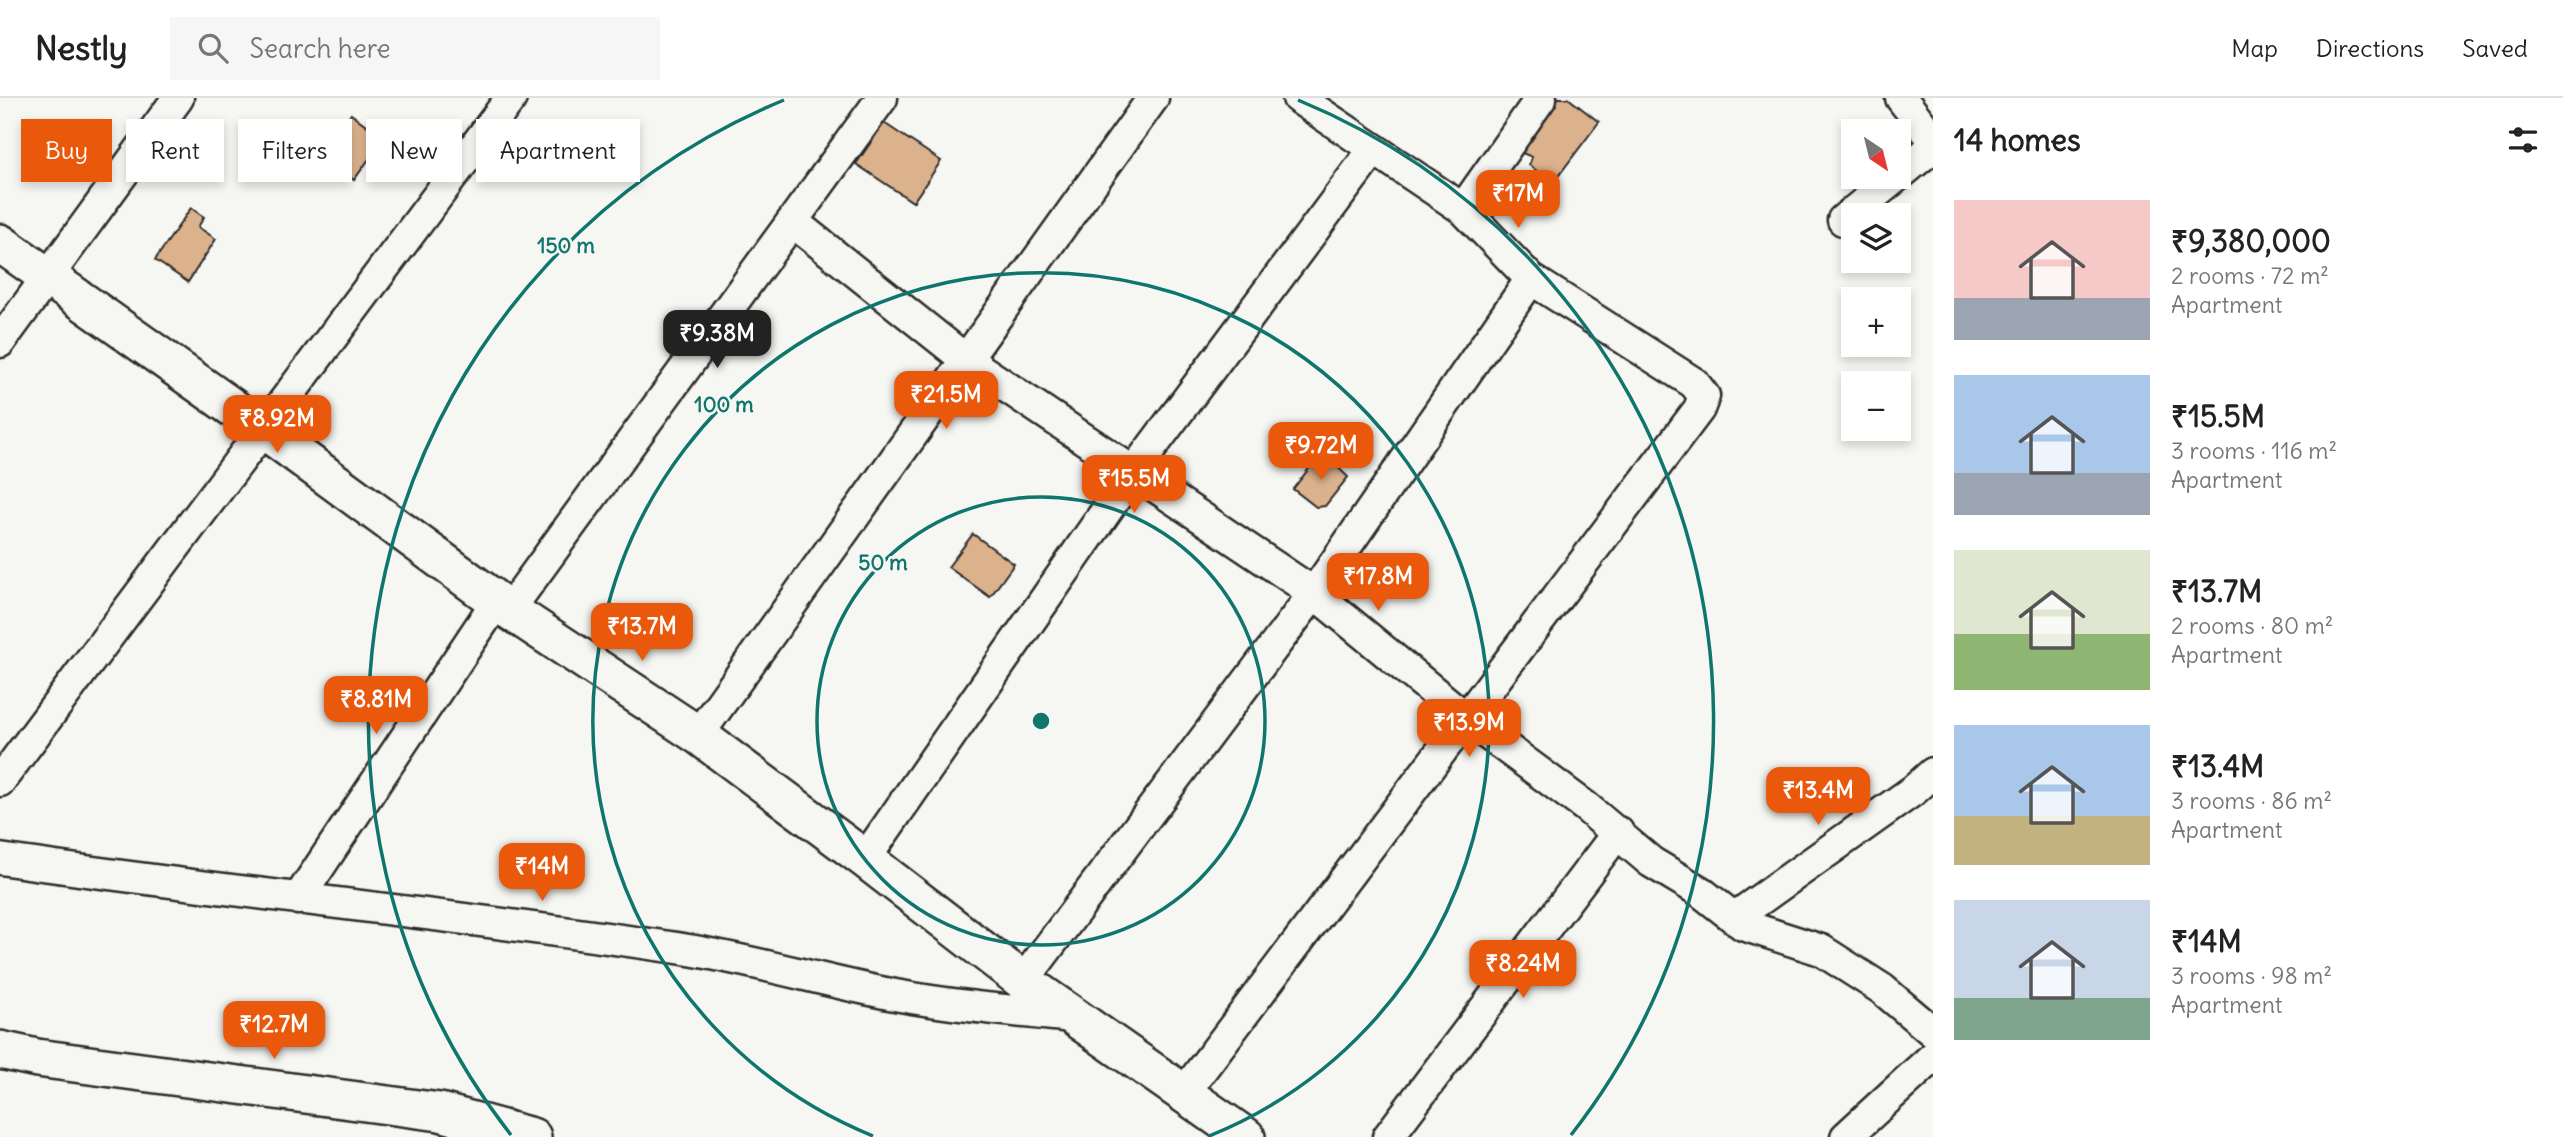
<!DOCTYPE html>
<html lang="en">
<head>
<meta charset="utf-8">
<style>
	:root { --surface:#fff; --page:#f6f6f6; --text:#222; --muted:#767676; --line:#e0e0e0; --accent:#ea580c }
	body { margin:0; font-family:Delius,sans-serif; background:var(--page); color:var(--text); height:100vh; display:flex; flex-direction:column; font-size:26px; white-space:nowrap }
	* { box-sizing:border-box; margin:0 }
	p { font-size:23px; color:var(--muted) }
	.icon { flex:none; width:38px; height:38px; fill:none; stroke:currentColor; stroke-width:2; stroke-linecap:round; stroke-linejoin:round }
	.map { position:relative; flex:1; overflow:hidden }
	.details { display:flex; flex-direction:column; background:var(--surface); width:630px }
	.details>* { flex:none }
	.top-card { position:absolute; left:21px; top:21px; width:665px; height:63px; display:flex; gap:14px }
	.needle { width:46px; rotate:145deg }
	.fabs { position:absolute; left:1841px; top:21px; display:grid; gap:14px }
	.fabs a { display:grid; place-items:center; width:70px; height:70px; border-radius:0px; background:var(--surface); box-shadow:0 4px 10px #0003; font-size:35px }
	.price { position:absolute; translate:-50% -60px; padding:0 16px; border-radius:14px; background:var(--accent); color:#fff; font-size:23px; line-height:46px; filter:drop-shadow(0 2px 4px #0008) }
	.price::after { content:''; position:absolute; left:50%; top:42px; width:21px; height:16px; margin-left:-10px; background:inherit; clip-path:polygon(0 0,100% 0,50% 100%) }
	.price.active { background:#222; color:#fff }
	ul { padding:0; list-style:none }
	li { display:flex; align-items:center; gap:21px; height:175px; padding:0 21px }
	li span { display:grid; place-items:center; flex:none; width:196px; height:140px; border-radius:0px; color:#555 }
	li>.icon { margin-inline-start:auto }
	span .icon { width:84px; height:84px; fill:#fffc; stroke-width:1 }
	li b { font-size:30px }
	h2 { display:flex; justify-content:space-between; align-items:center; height:84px; padding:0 21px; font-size:30px }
	.tag { padding:0 24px; border-radius:0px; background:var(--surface); box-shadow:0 4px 10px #0003; font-size:24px; line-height:63px }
	.tag.active { background:var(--accent); color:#fff }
	header { display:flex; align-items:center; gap:42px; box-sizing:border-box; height:98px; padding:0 35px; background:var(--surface); border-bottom:2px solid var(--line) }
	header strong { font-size:33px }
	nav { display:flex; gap:38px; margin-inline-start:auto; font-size:24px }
	.search { width:490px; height:63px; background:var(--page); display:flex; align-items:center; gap:18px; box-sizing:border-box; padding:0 24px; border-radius:0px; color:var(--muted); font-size:26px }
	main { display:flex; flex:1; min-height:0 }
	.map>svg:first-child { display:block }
	.building { fill:#dcb28d; stroke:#2b2b2b; stroke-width:2 }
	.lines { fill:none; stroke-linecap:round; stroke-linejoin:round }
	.minor-casing { stroke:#2b2b2b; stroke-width:35 }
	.tertiary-casing { stroke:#2b2b2b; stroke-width:42 }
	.minor { stroke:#f6f6f2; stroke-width:30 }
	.tertiary { stroke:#f6f6f2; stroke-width:37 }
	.ring { fill:none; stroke:#0f766e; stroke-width:3.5 }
	.centre { fill:#0f766e; stroke:#f6f6f2; stroke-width:3.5 }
	.ring-label { font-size:21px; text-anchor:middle; font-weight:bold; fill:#0f766e; stroke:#f6f6f2; stroke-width:5; stroke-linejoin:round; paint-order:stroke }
</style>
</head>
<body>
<header>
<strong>Nestly</strong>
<div class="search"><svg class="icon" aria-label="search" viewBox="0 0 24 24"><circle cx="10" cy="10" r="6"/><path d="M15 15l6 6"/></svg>Search here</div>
<nav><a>Map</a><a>Directions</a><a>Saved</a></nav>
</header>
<main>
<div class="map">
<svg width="1933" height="1039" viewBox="0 0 1933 1039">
	<rect width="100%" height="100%" fill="#f6f6f2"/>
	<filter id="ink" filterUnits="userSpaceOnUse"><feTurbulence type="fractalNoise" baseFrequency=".0143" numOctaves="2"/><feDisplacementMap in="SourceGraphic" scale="14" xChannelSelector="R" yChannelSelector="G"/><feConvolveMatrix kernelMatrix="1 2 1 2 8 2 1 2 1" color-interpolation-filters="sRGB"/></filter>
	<g filter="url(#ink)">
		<path class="building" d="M 1555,0 L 1568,0 L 1599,24 L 1553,85 L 1529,67 L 1532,59 L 1515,52 Z
			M 351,16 L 384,40 L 354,82 L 321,58 Z
			M 884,25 L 941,63 L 913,104 L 856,66 Z
			M 191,110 L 204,119 L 198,129 L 216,141 L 188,184 L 155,162 Z
			M 1322,354 L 1348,379 L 1325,408 L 1316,409 L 1293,391 Z
			M 973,436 L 1014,466 L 990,499 L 948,469 Z"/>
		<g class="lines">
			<g class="minor-casing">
				<path id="minor" d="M 1901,0 L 1933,41
					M 1899,77 L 1933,49
					M 1463,111 L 1541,0
					M 1843,122 L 1896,79
					M 793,124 L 965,261 L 1314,495 L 1467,621 L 1586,709 L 1651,764 L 1701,794 L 1743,827 L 1821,852 L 1882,891 L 1933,934
					M 0,244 L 178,0
					M 509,512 L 882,0
					M 698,637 L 1153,0
					M 0,683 L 511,0
					M 0,761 C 225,794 452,816 677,850 C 750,861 822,883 895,897 C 954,908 1014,913 1074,919
					M 865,761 L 1134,373 L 1374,51
					M 298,801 L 497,503
					M 1734,820 L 1914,692 L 1933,675
					M 1023,883 L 1314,495 L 1531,181
					M 1184,995 L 1699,311 L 1704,298 L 1694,285 L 1531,181 L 1463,111 L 1298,0
					M 1388,1039 L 1618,734
					M 1846,1039 L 1933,959"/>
			</g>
			<g class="tertiary-casing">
				<path id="tertiary" d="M 0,145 L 264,332 L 509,512 L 698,637 L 865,761 L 1023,883 L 1246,1039
					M 0,952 L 37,960 L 440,1014 L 532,1039"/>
			</g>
			<use href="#minor" class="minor"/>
			<use href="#tertiary" class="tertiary"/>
		</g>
	</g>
	<g class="ring">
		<circle cx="1041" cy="623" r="224"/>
		<path d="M873 1038A448 448 0 1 1 1209 1038"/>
		<path d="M511 1037A672 672 0 0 1 784 2M1298 2A672 672 0 0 1 1571 1037"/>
	</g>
	<circle cx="1041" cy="623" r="10" class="centre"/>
	<g class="ring-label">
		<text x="566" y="155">150 m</text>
		<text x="724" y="314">100 m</text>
		<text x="883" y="472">50 m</text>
	</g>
</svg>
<div class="fabs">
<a><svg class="needle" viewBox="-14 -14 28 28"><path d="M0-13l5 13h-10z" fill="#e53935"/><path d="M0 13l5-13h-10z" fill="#767676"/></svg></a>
<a><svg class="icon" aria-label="layers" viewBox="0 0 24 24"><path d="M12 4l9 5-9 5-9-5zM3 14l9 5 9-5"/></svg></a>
<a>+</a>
<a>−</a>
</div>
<b class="price" style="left:1518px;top:132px">₹17M</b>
<b class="price active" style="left:717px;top:272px">₹9.38M</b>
<b class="price" style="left:946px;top:333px">₹21.5M</b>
<b class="price" style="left:277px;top:357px">₹8.92M</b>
<b class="price" style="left:1321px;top:384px">₹9.72M</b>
<b class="price" style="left:1134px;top:417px">₹15.5M</b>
<b class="price" style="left:1378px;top:515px">₹17.8M</b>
<b class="price" style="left:642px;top:565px">₹13.7M</b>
<b class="price" style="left:376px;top:638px">₹8.81M</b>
<b class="price" style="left:1469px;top:661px">₹13.9M</b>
<b class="price" style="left:1818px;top:729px">₹13.4M</b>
<b class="price" style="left:542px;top:805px">₹14M</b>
<b class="price" style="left:1523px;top:902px">₹8.24M</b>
<b class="price" style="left:274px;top:963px">₹12.7M</b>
<div class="top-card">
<a class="tag active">Buy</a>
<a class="tag">Rent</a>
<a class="tag">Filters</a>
<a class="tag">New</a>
<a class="tag">Apartment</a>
</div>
</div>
<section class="details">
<h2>14 homes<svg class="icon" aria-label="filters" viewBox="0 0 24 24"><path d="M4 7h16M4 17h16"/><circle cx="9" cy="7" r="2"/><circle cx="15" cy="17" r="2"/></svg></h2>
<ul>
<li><span style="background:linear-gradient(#f6c9c9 70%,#9aa5b1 0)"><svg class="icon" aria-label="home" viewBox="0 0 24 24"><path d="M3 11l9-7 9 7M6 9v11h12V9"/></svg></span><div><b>₹9,380,000</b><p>2 rooms · 72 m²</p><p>Apartment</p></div></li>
<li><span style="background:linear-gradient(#a9c7e8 70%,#9aa5b1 0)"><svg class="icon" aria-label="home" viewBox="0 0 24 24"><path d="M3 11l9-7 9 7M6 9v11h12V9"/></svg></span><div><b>₹15.5M</b><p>3 rooms · 116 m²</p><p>Apartment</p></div></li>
<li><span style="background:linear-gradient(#dfe7d0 60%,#8fb573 0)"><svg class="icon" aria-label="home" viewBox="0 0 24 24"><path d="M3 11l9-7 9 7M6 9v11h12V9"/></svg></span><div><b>₹13.7M</b><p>2 rooms · 80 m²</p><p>Apartment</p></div></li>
<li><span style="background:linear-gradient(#a9c7e8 65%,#c2b280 0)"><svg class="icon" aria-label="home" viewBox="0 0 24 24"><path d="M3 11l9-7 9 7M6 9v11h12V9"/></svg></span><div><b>₹13.4M</b><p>3 rooms · 86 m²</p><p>Apartment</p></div></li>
<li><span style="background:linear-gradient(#c9d6e8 70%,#7fa58c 0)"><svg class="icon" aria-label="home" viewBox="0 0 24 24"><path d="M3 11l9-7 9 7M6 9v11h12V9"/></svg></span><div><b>₹14M</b><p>3 rooms · 98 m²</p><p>Apartment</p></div></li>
</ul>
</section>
</main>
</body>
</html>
